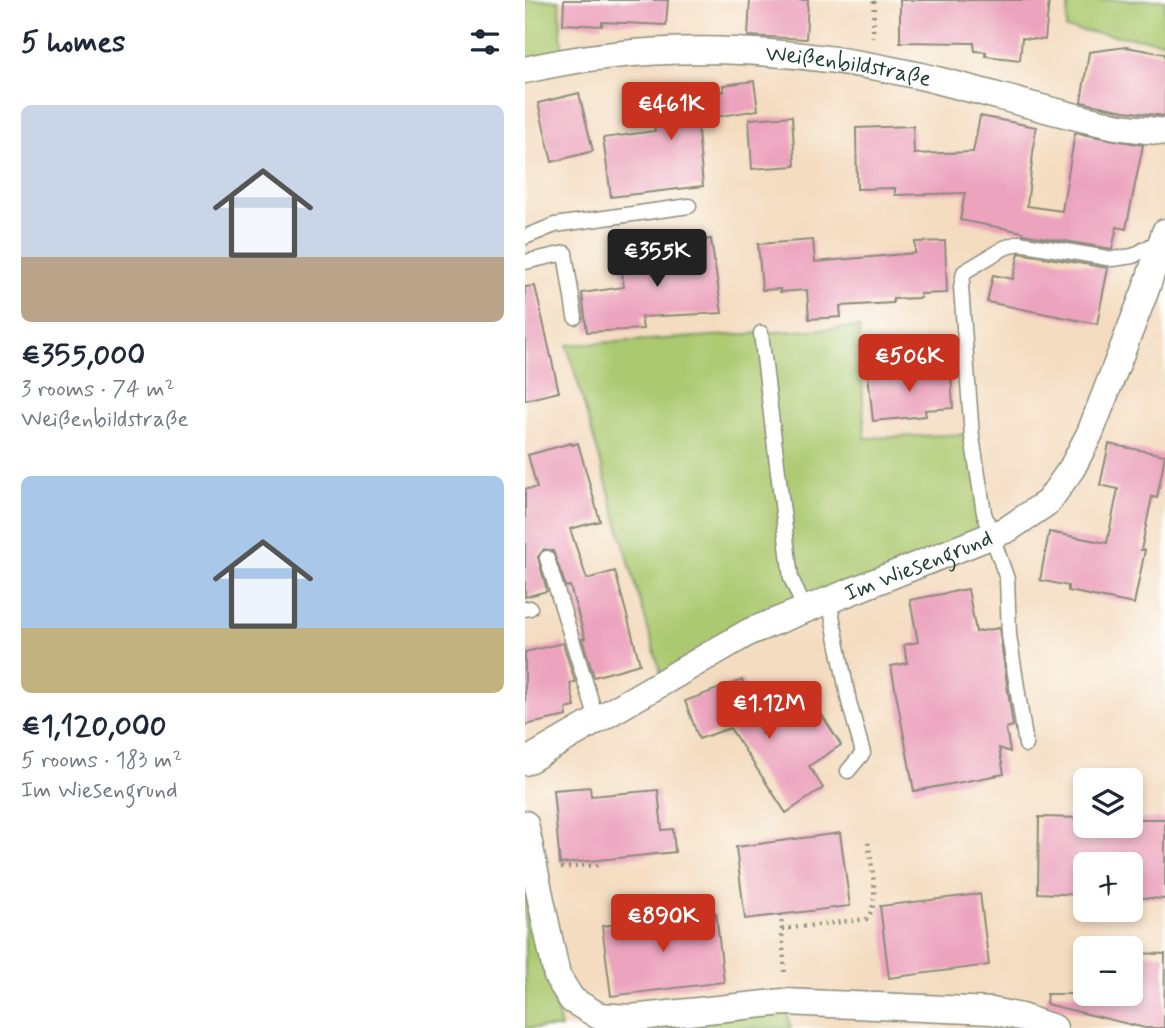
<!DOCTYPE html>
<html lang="en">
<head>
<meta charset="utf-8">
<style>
	:root { --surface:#fff; --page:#f2f2f3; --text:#1f2937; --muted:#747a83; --accent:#c8321e }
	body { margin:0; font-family:Mynerve,sans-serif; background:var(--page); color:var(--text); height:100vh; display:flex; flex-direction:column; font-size:26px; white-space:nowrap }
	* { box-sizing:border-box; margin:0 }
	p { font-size:23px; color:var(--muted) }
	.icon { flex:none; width:38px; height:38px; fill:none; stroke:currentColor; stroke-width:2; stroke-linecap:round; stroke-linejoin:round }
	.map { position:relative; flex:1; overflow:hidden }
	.side { display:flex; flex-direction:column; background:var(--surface); width:525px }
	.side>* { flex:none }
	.controls { position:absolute; left:548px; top:768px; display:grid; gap:14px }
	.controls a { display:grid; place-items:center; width:70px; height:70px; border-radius:10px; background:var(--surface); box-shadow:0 4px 10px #0003; font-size:35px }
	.price { position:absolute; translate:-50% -60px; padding:0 16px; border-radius:7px; background:var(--accent); color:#fff; font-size:23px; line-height:46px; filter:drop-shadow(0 2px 4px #0008) }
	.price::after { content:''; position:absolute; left:50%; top:42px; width:21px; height:16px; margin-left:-10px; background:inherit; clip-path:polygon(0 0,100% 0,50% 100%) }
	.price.on { background:#222; color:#fff }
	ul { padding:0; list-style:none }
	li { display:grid; align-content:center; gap:14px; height:371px; padding:0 21px }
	li span { display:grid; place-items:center; height:217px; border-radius:10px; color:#555 }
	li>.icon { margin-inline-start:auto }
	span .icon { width:126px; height:126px; fill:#fffc; stroke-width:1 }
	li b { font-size:30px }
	h2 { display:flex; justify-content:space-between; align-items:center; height:84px; padding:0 21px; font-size:30px }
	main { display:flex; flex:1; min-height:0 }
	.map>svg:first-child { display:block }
	.green { fill:#abc970; stroke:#658352; stroke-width:2 }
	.building { fill:#eca3bd }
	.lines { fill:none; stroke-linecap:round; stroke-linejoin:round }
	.lane-casing { stroke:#8a8c7a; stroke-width:17 }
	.street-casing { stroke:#8a8c7a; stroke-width:29 }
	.path { stroke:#8a8c7a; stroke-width:4.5; stroke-dasharray:2 5; stroke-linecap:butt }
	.lane { stroke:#fff; stroke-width:14 }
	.street { stroke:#fff; stroke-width:26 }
	.labels { text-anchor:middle; stroke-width:6; stroke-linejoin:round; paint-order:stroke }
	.street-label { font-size:23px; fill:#1f3d34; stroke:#fdfcf7 }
</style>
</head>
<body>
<main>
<section class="side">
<h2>5 homes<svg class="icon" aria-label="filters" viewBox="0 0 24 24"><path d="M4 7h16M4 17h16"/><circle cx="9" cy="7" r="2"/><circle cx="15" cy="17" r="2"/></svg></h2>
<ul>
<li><span style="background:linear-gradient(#c9d6e8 70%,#b9a48a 0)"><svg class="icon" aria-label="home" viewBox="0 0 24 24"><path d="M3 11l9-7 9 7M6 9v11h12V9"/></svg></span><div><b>€355,000</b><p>3 rooms · 74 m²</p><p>Weißenbildstraße</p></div></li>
<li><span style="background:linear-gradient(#a9c7e8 70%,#c2b280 0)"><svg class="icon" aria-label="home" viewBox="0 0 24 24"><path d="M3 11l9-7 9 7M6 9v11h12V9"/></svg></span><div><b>€1,120,000</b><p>5 rooms · 183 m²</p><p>Im Wiesengrund</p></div></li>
</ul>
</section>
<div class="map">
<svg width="640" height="1028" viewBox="0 0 640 1028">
	<rect width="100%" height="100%" fill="#fdfcf7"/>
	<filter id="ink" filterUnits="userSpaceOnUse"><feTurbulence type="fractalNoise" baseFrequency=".0143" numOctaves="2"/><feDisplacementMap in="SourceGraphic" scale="14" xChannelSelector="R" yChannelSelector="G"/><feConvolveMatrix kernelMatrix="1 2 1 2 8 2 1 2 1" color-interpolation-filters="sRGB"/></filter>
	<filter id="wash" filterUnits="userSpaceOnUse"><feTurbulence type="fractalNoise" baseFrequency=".00686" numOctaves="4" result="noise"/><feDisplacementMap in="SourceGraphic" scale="28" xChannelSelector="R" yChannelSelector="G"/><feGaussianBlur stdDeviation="1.57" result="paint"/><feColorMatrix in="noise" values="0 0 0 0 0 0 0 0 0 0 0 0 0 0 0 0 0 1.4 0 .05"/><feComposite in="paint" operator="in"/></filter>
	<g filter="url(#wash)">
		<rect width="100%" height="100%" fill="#f4dcc0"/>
		<path class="green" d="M 0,0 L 34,0 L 38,59 L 0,68 Z
			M 544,0 L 640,0 L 640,42 L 541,29 Z
			M 334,327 L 340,438 L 445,434 L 464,535 L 138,681 L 42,345 Z
			M 0,869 L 36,1028 L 0,1028 Z
			M 262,1013 L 266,1028 L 78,1028 Z"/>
		<g id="blocks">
			<path class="building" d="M 39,0 L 143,0 L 141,25 L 77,22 L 77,26 L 38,24 Z
				M 225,0 L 283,0 L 281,39 L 223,36 Z
				M 375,0 L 524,0 L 520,40 L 497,38 L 495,60 L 460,56 L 461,52 L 450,51 L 449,43 L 375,42 Z
				M 601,47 L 640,54 L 640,116 L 599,111 L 556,102 L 564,52 Z
				M 229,81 L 233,110 L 172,120 L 178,186 L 86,197 L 78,138 L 130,131 L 126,98 L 199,91 L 198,85 Z
				M 54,93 L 68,151 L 27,162 L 13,103 Z
				M 267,116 L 270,166 L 227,169 L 224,119 Z
				M 455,116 L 511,127 L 502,206 L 537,211 L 550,133 L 618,145 L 601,229 L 592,227 L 587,249 L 498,234 L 498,232 L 435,220 L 440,193 L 370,195 L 370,188 L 332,189 L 331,128 L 388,126 L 389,154 L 448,152 Z
				M 186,239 L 197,313 L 116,317 L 118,329 L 62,332 L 57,293 L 99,287 L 95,257 L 162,248 L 161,243 Z
				M 288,240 L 290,262 L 390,253 L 390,242 L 420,241 L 422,293 L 395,294 L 396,298 L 368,299 L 368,303 L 315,306 L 316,317 L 284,319 L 282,290 L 255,292 L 255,289 L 237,290 L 233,244 Z
				M 494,253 L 583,268 L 572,324 L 462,302 L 468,275 L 488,279 Z
				M 10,286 L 34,392 L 0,400 L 0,287 Z
				M 397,369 L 398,376 L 426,373 L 428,408 L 400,410 L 401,416 L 348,421 L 343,374 Z
				M 46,443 L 47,445 L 53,443 L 75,521 L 45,529 L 62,579 L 90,571 L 115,664 L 69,677 L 57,639 L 60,638 L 45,586 L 41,587 L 28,551 L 19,549 L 13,557 L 22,591 L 0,597 L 0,489 L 12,488 L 3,455 Z
				M 584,444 L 640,455 L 632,498 L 627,497 L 616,550 L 620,550 L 609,604 L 543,591 L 543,586 L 515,580 L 524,532 L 582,543 L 593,489 L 575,485 Z
				M 443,589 L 451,632 L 474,628 L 488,726 L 481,728 L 485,752 L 474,748 L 479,774 L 389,791 L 366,666 L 382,663 L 379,645 L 393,642 L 385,600 Z
				M 38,643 L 50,682 L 45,683 L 50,707 L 41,709 L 42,716 L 0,725 L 0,652 Z
				M 217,680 L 237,735 L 273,710 L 278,719 L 293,709 L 316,745 L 284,766 L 298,788 L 261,813 L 205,728 L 174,739 L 160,701 Z
				M 65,787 L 66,796 L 133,790 L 137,830 L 148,829 L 150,852 L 35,864 L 28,790 Z
				M 514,817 L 560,818 L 560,826 L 606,826 L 606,819 L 640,819 L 640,899 L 606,897 L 606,864 L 560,864 L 560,895 L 513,893 Z
				M 315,833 L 325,906 L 220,919 L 211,847 Z
				M 455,894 L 464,965 L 364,978 L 355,906 Z
				M 191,913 L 199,982 L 86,996 L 77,926 Z
				M 606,953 L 640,954 L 639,1028 L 620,1028 L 521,1004 L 522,994 L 606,994 Z"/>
		</g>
	</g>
	<g filter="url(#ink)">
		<use href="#blocks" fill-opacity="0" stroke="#8a8c7a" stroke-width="2"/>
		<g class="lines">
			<g class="lane-casing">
				<path id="lane" d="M 0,237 L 30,225 L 164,206
					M 0,262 L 40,253 L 50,317
					M 236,333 L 266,578 L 280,610
					M 22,558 L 72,720
					M 304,600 L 324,702 L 338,753 L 323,771
					M 0,609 L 5,608
					M 501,745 L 484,635 L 482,579 L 459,513 L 447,437 L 436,287 L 439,272 L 479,248 L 494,243 L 588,259 L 608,256 L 629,244 L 636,244"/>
			</g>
			<g class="street-casing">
				<g id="street">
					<path id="s1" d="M 0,70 C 127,40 264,46 391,75 C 455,90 518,110 582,124 C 601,129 621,129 640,132"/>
					<path id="s2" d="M 0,762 L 224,632 L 483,529 L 523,502 L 547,468 L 565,433 L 621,289 L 640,232"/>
					<path d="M 0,824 L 32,976 L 47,1000 L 74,1016 L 106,1018 L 259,1002 L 467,1011 L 496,1017 L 529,1028"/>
				</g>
			</g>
			<path class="path" d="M 348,38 L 349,0
				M 36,868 L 73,865 L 73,860
				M 256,914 L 260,976
				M 257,929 L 341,919 C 357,904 345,861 343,840"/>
			<use href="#lane" class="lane"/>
			<use href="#street" class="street"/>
		</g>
	</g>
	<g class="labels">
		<g class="street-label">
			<text dy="8" stroke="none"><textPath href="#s1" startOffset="326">Weißenbildstraße</textPath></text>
			<text dy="8" stroke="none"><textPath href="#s2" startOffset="441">Im Wiesengrund</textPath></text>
		</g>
	</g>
</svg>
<div class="controls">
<a><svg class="icon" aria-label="layers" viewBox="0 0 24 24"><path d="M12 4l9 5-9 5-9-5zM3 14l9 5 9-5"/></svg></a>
<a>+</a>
<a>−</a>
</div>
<b class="price" style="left:146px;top:142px">€461K</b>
<b class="price on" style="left:132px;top:289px">€355K</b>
<b class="price" style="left:384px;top:394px">€506K</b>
<b class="price" style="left:244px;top:741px">€1.12M</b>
<b class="price" style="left:138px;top:954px">€890K</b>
</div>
</main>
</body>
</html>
